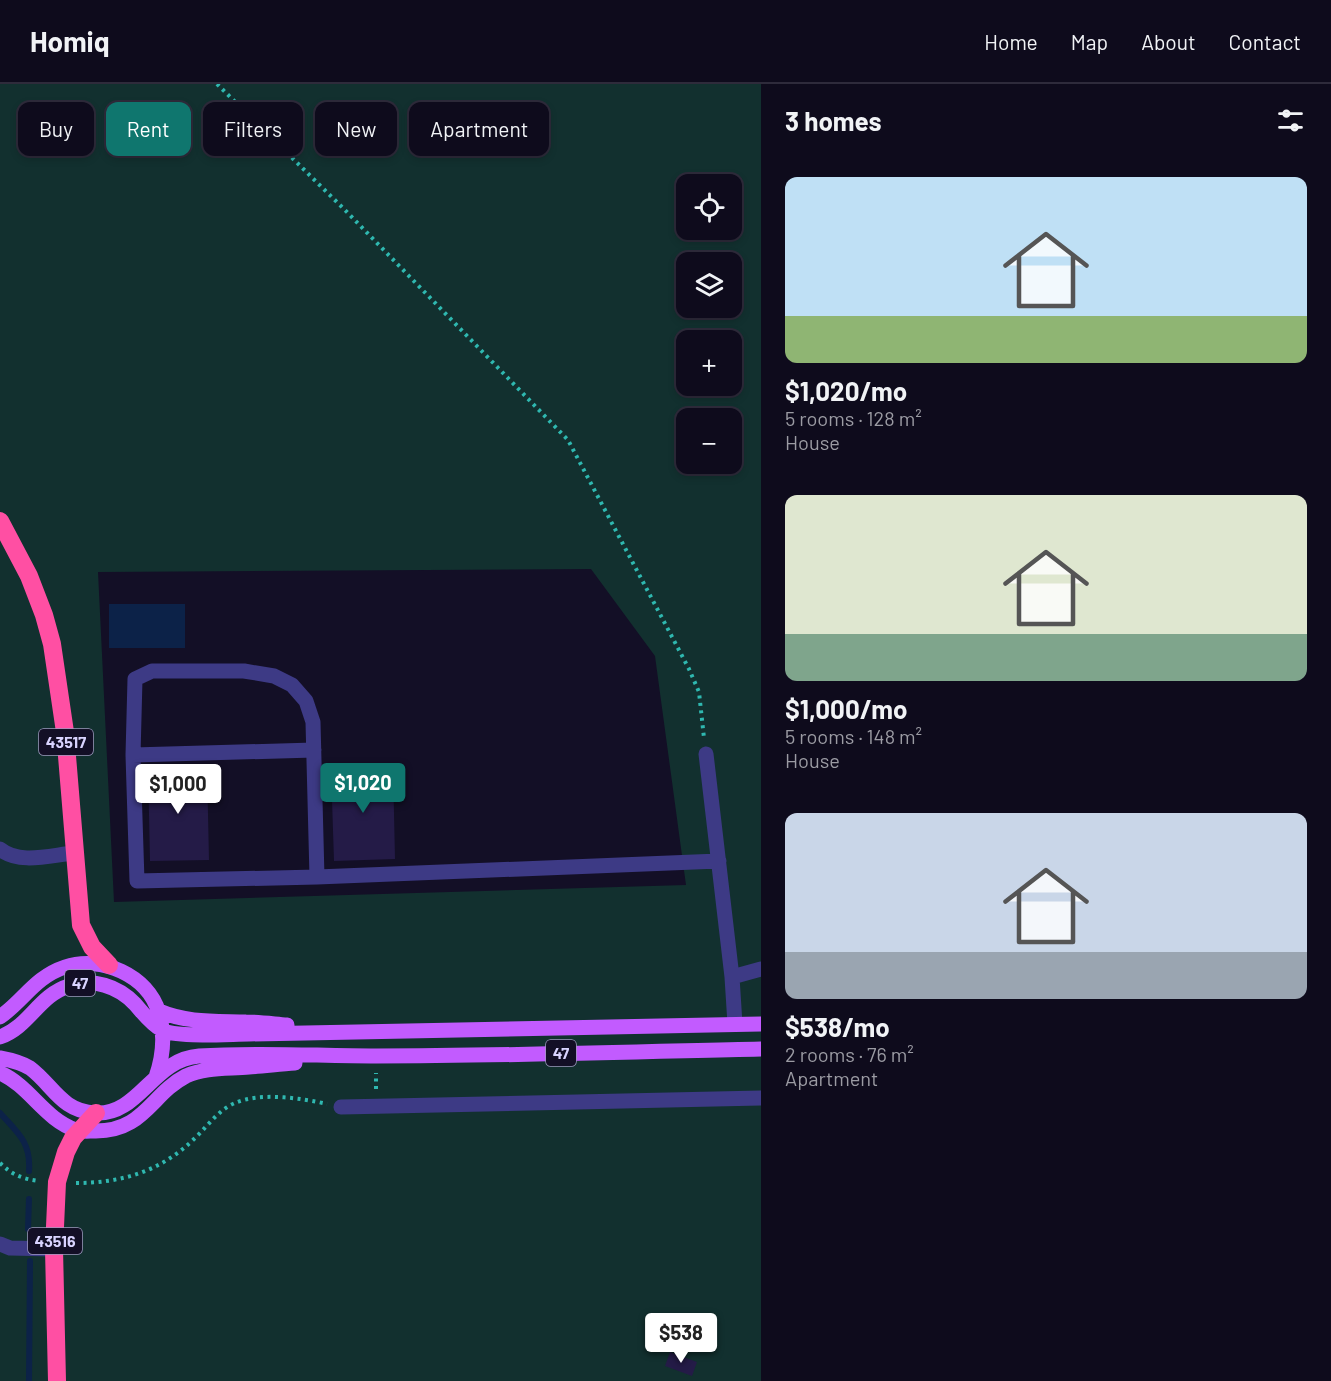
<!DOCTYPE html>
<html lang="en">
<head>
<meta charset="utf-8">
<style>
	:root { --surface:#0e0b1c; --page:#171425; --text:#f1f3f6; --muted:#9b9ba3; --line:#2e2b3b; --accent:#0f766e }
	body { margin:0; font-family:Barlow,sans-serif; background:var(--page); color:var(--text); height:100vh; display:flex; flex-direction:column; font-size:22px; white-space:nowrap }
	* { box-sizing:border-box; margin:0 }
	p { font-size:20px; color:var(--muted) }
	.icon { flex:none; width:33px; height:33px; fill:none; stroke:currentColor; stroke-width:2; stroke-linecap:round; stroke-linejoin:round }
	.map { position:relative; flex:1; overflow:hidden }
	.side { display:flex; flex-direction:column; background:var(--surface); width:570px }
	.side>* { flex:none }
	.guide { position:absolute; left:18px; top:18px; width:570px; height:54px; display:flex; gap:12px }
	.fabs { position:absolute; left:676px; top:90px; display:grid; gap:12px }
	.fabs a { display:grid; place-items:center; width:66px; height:66px; border-radius:12px; background:var(--surface); box-shadow:0 3px 9px #0003,0 0 0 2px var(--line); font-size:30px }
	.price { position:absolute; translate:-50% -51px; padding:0 14px; border-radius:6px; background:#fff; color:#222; font-size:20px; line-height:39px; filter:drop-shadow(0 2px 3px #0008) }
	.price::after { content:''; position:absolute; left:50%; top:36px; width:18px; height:14px; margin-left:-9px; background:inherit; clip-path:polygon(0 0,100% 0,50% 100%) }
	.price.on { background:var(--accent); color:#fff }
	ul { padding:0; list-style:none }
	li { display:grid; align-content:center; gap:12px; height:318px; padding:0 24px }
	li span { display:grid; place-items:center; height:186px; border-radius:12px; color:#555 }
	li>.icon { margin-inline-start:auto }
	span .icon { width:108px; height:108px; fill:#fffc; stroke-width:1 }
	li b { font-size:26px }
	h2 { display:flex; justify-content:space-between; align-items:center; height:72px; padding:0 24px; font-size:26px }
	.chip { padding:0 21px; border-radius:12px; background:var(--surface); box-shadow:0 3px 9px #0003,0 0 0 2px var(--line); font-size:21px; line-height:54px }
	.chip.on { background:var(--accent); color:#fff }
	header { display:flex; align-items:center; gap:36px; box-sizing:border-box; height:84px; padding:0 30px; background:var(--surface); border-bottom:2px solid var(--line) }
	header strong { font-size:28px }
	nav { display:flex; gap:33px; margin-inline-start:auto; font-size:21px }
	main { display:flex; flex:1; min-height:0 }
	.map>svg:first-child { display:block }
	.green { fill:#12302f; fill-rule:evenodd }
	.water { fill:#0c2248 }
	.lines { fill:none; stroke-linecap:round; stroke-linejoin:round }
	.stream { stroke:#0c2248; stroke-width:6 }
	.building { fill:#241b47 }
	.path { stroke:#2fb8b0; stroke-width:4; stroke-dasharray:3 4.5; stroke-linecap:butt }
	.minor { stroke:#3d3a85; stroke-width:15 }
	.major { stroke:#c25bff; stroke-width:15 }
	.highway { stroke:#ff4fa3; stroke-width:18 }
	.labels { text-anchor:middle; stroke-width:4.5; stroke-linejoin:round; paint-order:stroke }
	.shield { fill:#130f26; stroke:#9e99be; stroke-width:1.5 }
	.shield-label { font-size:16px; font-weight:bold; fill:#d9d4ff }
</style>
</head>
<body>
<header>
<strong>Homiq</strong>
<nav><a>Home</a><a>Map</a><a>About</a><a>Contact</a></nav>
</header>
<main>
<div class="map">
<svg width="761" height="1297" viewBox="0 0 761 1297">
	<rect width="100%" height="100%" fill="#130f26"/>
	<path class="green" d="M 0,0 L 761,0 L 761,1297 L 0,1297 ZM 687,100 L 732,100 L 732,146 L 687,146 ZM 687,178 L 732,178 L 732,224 L 687,224 ZM 687,256 L 732,256 L 732,302 L 687,302 ZM 687,334 L 732,334 L 732,380 L 687,380 ZM 591,485 L 655,572 L 686,801 L 114,818 L 98,488 Z"/>
	<path class="water" d="M 109,520 L 185,520 L 185,564 L 109,564 Z"/>
	<g class="lines">
		<path class="stream" d="M 0,1029 C 18,1049 31,1058 29,1087
			M 28,1145 L 29,1115
			M 29,1297 L 30,1177"/>
	</g>
	<path class="building" d="M 393,683 L 395,775 L 334,777 L 331,685 Z
		M 207,684 L 209,776 L 150,777 L 148,685 Z
		M 670,1268 L 697,1278 L 692,1292 L 665,1282 Z"/>
	<g class="lines">
		<path class="path" d="M 217,0 L 345,126 L 568,356 L 689,585 L 699,608 L 704,654
			M 376,1005 L 376,989
			M 0,1079 C 12,1091 23,1095 39,1097
			M 76,1099 C 122,1099 161,1087 194,1055 C 208,1042 218,1026 235,1019 C 260,1008 301,1014 327,1020"/>
		<path class="minor" d="M 706,670 L 732,893 L 735,940
			M 133,671 L 314,666
			M 0,765 C 19,781 51,771 74,769
			M 317,793 L 313,638 L 306,617 L 292,601 L 274,592 L 244,587 L 152,587 L 135,595 L 133,671 L 137,797 L 317,793 L 719,777
			M 732,893 L 761,885
			M 341,1023 L 761,1014
			M 0,1160 L 10,1164 L 54,1165"/>
		<path class="major" d="M 159,927 C 187,939 215,937 246,938 C 260,938 274,940 287,941
			M 0,933 C 24,916 35,893 65,883 C 101,871 148,891 159,929 C 165,950 163,973 156,993
			M 0,953 C 29,943 39,911 69,902 C 93,894 118,902 135,920 C 143,929 151,940 162,946 C 176,954 230,950 249,950 L 761,940
			M 0,974 C 11,976 20,978 30,984 C 53,1001 61,1027 95,1029 C 139,1032 153,975 199,972 C 258,968 317,972 376,972 C 504,972 633,968 761,965
			M 0,989 C 30,1002 44,1035 76,1046 C 82,1048 89,1047 94,1047 C 144,1048 151,1010 186,992 C 205,983 229,985 249,983 C 264,982 280,980 295,979"/>
		<path class="highway" d="M 0,437 L 29,492 L 44,531 L 52,560 L 65,648 L 81,841 L 92,863 L 109,881
			M 57,1297 L 54,1165 L 57,1098 L 66,1068 L 73,1054 L 96,1029"/>
	</g>
	<g class="labels">
		<g class="shield">
			<rect x="39" y="645" width="54" height="26" rx="4.5"/>
			<rect x="65" y="886" width="30" height="26" rx="4.5"/>
			<rect x="546" y="956" width="30" height="26" rx="4.5"/>
			<rect x="28" y="1144" width="54" height="26" rx="4.5"/>
		</g>
		<g class="shield-label">
			<text x="66" y="664">43517</text>
			<text x="80" y="905">47</text>
			<text x="561" y="975">47</text>
			<text x="55" y="1163">43516</text>
		</g>
	</g>
</svg>
<div class="fabs">
<a><svg class="icon" aria-label="locate" viewBox="0 0 24 24"><circle cx="12" cy="12" r="6"/><path d="M12 2v4M12 18v4M2 12h4M18 12h4"/></svg></a>
<a><svg class="icon" aria-label="layers" viewBox="0 0 24 24"><path d="M12 4l9 5-9 5-9-5zM3 14l9 5 9-5"/></svg></a>
<a>+</a>
<a>−</a>
</div>
<b class="price on" style="left:363px;top:730px">$1,020</b>
<b class="price" style="left:178px;top:731px">$1,000</b>
<b class="price" style="left:681px;top:1280px">$538</b>
<div class="guide">
<a class="chip">Buy</a>
<a class="chip on">Rent</a>
<a class="chip">Filters</a>
<a class="chip">New</a>
<a class="chip">Apartment</a>
</div>
</div>
<section class="side">
<h2>3 homes<svg class="icon" aria-label="filters" viewBox="0 0 24 24"><path d="M4 7h16M4 17h16"/><circle cx="9" cy="7" r="2"/><circle cx="15" cy="17" r="2"/></svg></h2>
<ul>
<li><span style="background:linear-gradient(#bfe0f5 75%,#8fb573 0)"><svg class="icon" aria-label="home" viewBox="0 0 24 24"><path d="M3 11l9-7 9 7M6 9v11h12V9"/></svg></span><div><b>$1,020/mo</b><p>5 rooms · 128 m²</p><p>House</p></div></li>
<li><span style="background:linear-gradient(#dfe7d0 75%,#7fa58c 0)"><svg class="icon" aria-label="home" viewBox="0 0 24 24"><path d="M3 11l9-7 9 7M6 9v11h12V9"/></svg></span><div><b>$1,000/mo</b><p>5 rooms · 148 m²</p><p>House</p></div></li>
<li><span style="background:linear-gradient(#c9d6e8 75%,#9aa5b1 0)"><svg class="icon" aria-label="home" viewBox="0 0 24 24"><path d="M3 11l9-7 9 7M6 9v11h12V9"/></svg></span><div><b>$538/mo</b><p>2 rooms · 76 m²</p><p>Apartment</p></div></li>
</ul>
</section>
</main>
</body>
</html>
